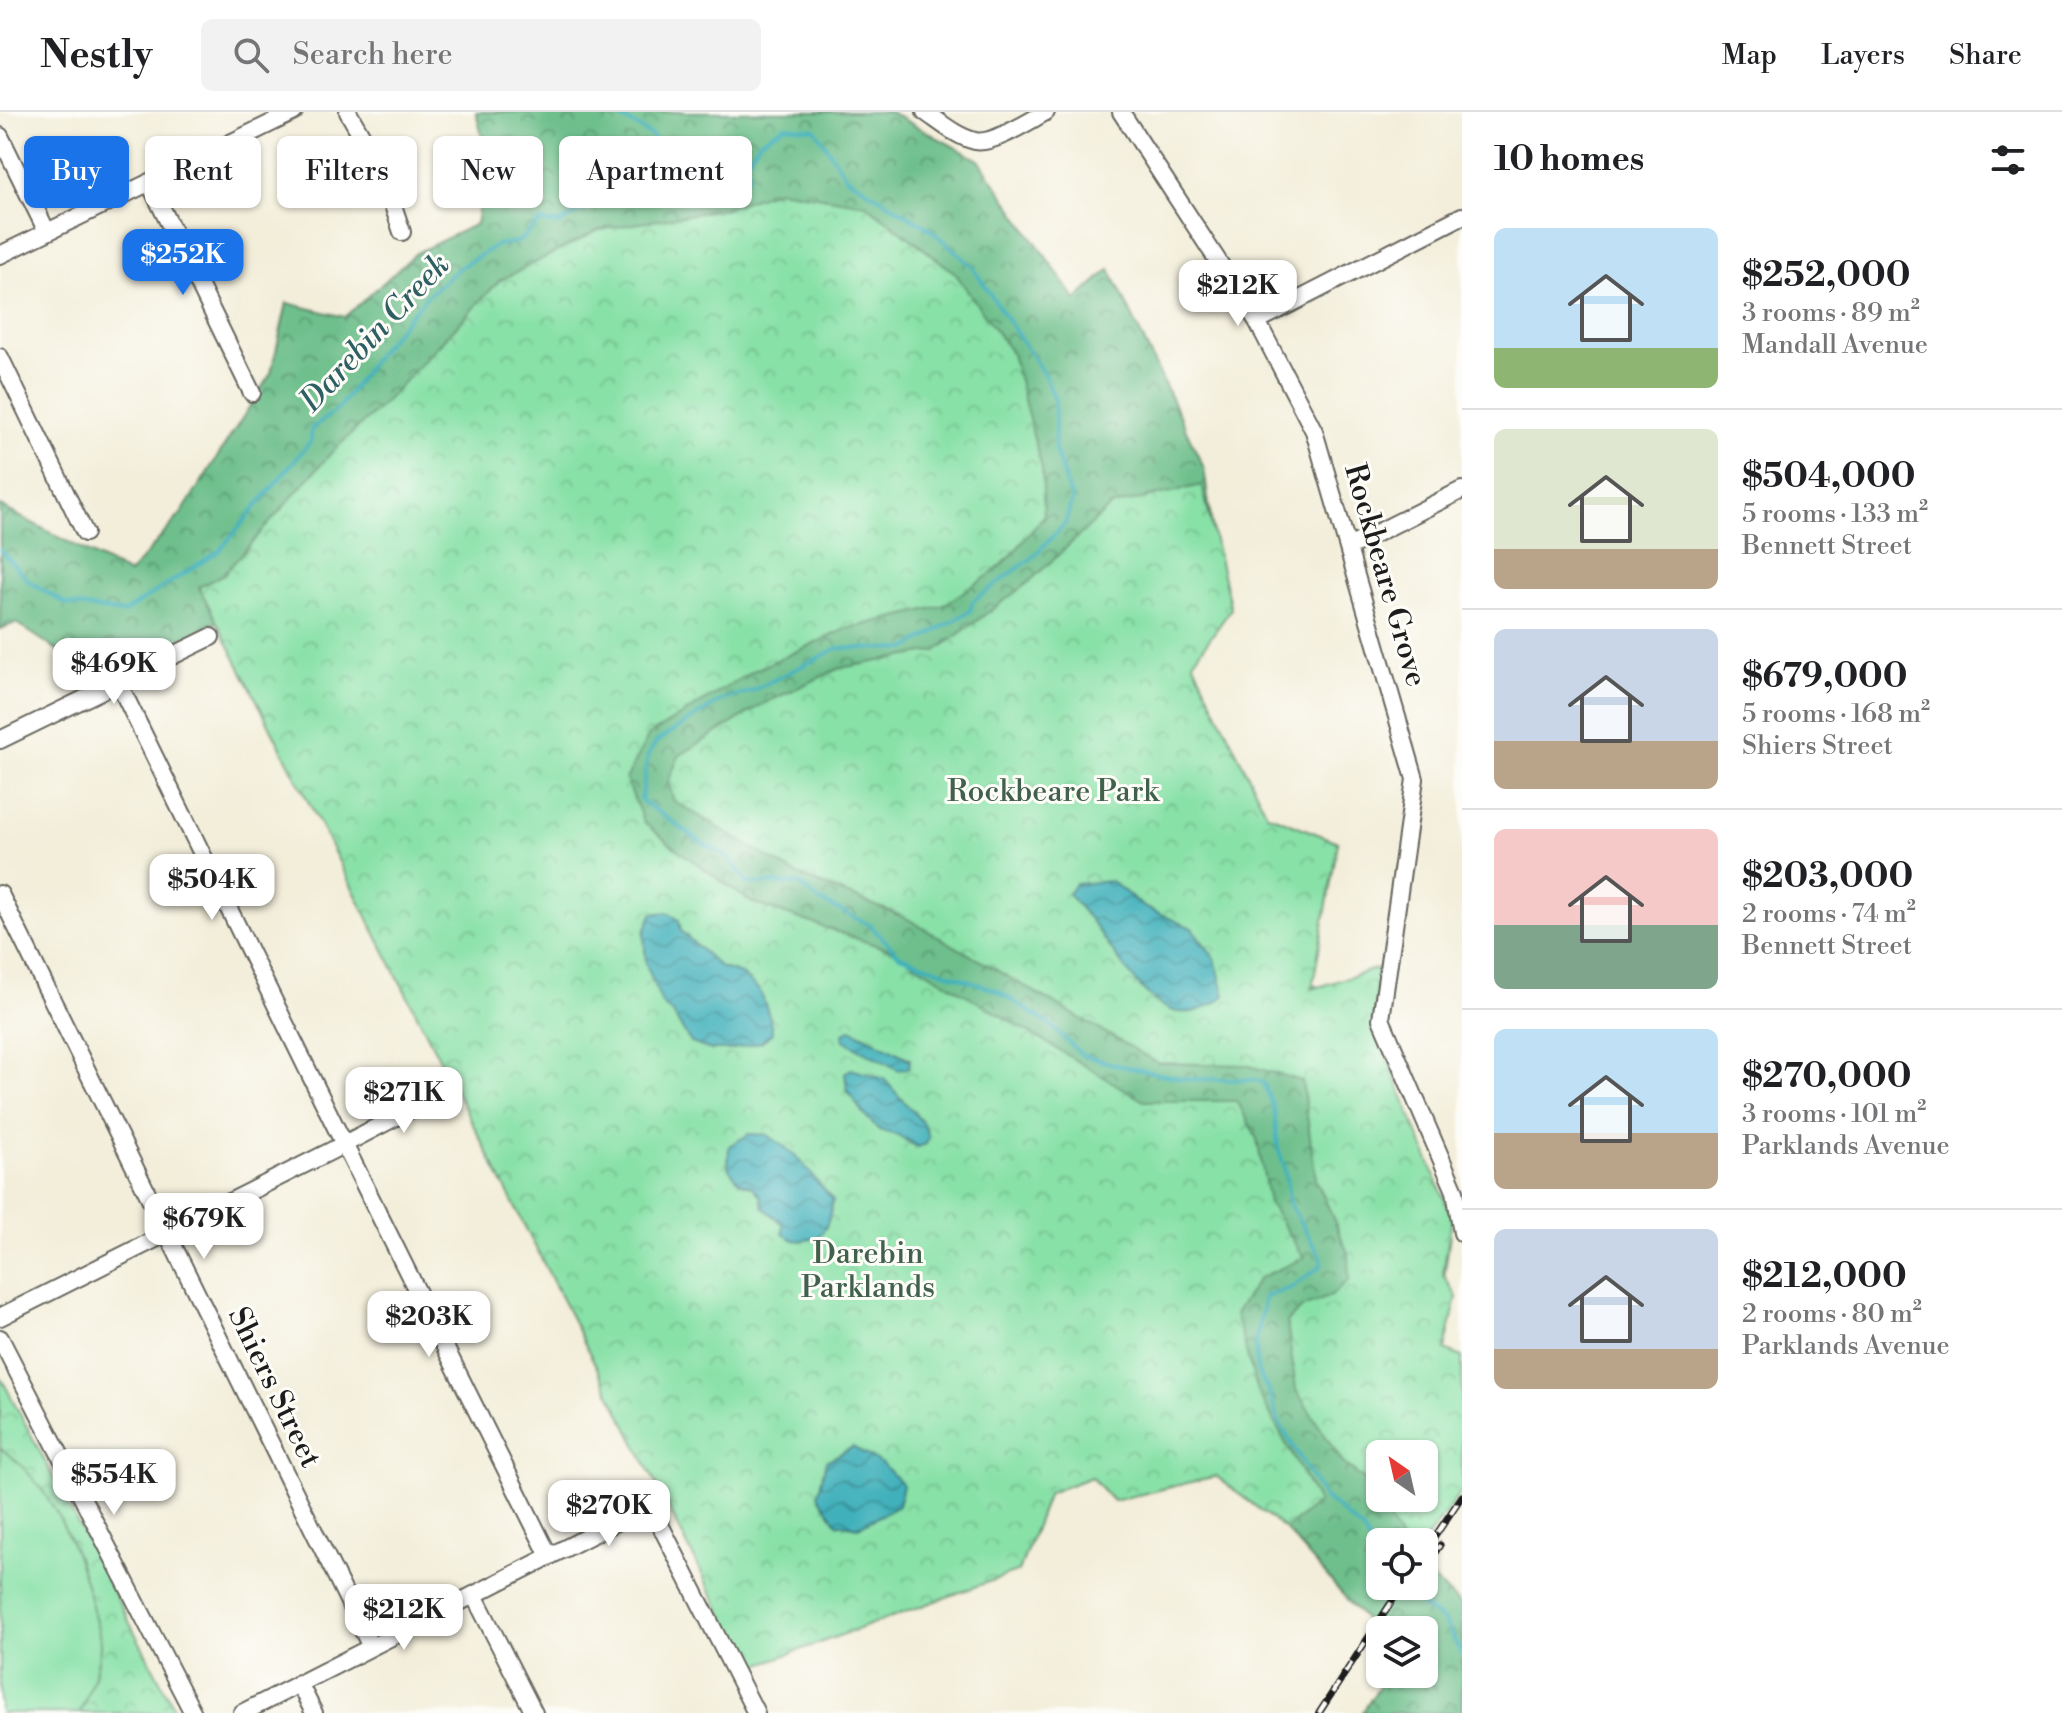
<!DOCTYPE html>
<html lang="en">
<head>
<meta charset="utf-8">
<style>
	:root { --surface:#fff; --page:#f2f2f2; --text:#202124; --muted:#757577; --line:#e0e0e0; --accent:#1a73e8 }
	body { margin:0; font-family:"Libre Bodoni",serif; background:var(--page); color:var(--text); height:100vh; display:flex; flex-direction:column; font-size:30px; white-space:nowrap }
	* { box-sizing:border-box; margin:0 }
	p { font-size:26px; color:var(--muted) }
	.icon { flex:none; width:44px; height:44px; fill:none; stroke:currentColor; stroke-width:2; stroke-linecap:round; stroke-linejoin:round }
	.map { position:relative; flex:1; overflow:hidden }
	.panel { display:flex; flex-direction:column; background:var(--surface); width:600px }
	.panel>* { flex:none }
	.guide { position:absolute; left:24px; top:24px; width:760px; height:72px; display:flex; gap:16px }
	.needle { width:52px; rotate:326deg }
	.controls { position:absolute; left:1366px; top:1328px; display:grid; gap:16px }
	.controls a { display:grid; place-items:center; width:72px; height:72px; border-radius:12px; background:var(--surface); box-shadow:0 2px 6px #0004; font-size:40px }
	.price { position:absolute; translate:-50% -68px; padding:0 18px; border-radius:16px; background:#fff; color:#222; font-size:26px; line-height:52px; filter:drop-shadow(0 2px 4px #0008) }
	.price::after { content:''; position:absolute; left:50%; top:48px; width:24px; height:18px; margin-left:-12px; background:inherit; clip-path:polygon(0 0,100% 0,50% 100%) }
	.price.on { background:var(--accent); color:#fff }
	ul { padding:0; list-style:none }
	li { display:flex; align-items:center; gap:24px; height:200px; padding:0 32px }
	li+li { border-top:2px solid var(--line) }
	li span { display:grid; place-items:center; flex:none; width:224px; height:160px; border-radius:12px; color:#555 }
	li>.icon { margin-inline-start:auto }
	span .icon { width:96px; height:96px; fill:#fffc; stroke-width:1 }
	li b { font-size:34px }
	h2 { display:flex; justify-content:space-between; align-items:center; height:96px; padding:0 32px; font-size:34px }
	.chip { padding:0 28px; border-radius:12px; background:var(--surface); box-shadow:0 2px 6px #0004; font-size:28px; line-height:72px }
	.chip.on { background:var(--accent); color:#fff }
	header { display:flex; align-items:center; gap:48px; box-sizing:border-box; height:112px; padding:0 40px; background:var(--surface); border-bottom:2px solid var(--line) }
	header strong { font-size:38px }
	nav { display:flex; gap:44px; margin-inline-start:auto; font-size:28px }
	.search { width:560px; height:72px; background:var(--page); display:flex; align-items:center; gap:20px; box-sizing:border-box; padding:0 28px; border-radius:12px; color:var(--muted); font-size:30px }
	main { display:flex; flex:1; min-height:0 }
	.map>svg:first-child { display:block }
	.forest { fill:url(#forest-crowns); stroke:#456e54; stroke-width:2; fill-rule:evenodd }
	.park { fill:url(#park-crowns); stroke:#527e62; stroke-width:2; fill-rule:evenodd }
	.garden { fill:#88e1a7; stroke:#527e62; stroke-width:2 }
	.water { fill:url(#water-waves); stroke:#2e666c; stroke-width:2 }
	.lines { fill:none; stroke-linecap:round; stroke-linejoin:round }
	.stream { stroke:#41b1bb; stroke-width:4 }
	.minor-casing { stroke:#67665e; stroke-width:20 }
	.minor { stroke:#fff; stroke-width:16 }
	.rail-casing { stroke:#1c1c1c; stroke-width:7 }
	.rail { stroke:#fdfcf7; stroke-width:4; stroke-dasharray:12; stroke-linecap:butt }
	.labels { text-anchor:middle; stroke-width:6; stroke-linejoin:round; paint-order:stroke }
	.street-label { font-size:30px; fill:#1c1c1c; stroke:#fdfcf7 }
	.park-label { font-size:30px; fill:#42614d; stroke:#fdfcf7 }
	.water-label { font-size:32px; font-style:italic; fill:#2d5f64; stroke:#fdfcf7 }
</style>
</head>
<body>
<header>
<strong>Nestly</strong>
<div class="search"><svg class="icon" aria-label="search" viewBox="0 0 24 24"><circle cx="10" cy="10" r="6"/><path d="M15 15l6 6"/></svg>Search here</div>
<nav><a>Map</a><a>Layers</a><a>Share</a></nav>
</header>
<main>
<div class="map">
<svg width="1462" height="1601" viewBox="0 0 1462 1601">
	<defs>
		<pattern id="forest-crowns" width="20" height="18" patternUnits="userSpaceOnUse" patternTransform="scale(2)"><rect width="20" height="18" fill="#6ebf8c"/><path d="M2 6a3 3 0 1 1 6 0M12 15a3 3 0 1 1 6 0" fill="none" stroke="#5a9a72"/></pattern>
		<pattern id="park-crowns" width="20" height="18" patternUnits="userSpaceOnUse" patternTransform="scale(2)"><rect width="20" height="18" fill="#88e1a7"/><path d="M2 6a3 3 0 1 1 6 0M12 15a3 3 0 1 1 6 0" fill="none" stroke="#75c08f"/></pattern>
		<pattern id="water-waves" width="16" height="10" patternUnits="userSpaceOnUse" patternTransform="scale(2)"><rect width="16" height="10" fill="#41b1bb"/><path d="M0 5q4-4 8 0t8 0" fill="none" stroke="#368f97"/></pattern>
	</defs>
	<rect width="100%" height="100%" fill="#fdfcf7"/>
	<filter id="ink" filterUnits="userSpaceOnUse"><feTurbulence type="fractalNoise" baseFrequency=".0125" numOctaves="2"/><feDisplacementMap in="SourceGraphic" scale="16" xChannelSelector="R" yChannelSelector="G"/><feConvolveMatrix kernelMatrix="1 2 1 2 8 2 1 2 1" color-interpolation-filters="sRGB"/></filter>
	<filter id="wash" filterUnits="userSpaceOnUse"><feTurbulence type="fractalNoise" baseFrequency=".006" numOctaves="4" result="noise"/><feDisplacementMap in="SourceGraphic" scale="32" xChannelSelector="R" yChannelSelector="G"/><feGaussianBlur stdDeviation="1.8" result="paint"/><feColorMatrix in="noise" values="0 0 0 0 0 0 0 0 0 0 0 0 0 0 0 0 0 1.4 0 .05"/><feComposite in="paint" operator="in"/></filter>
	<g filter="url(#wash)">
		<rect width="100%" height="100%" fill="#f3eeda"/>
		<path class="forest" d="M 476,0 L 890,0 L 979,48 L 1076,188 L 1110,157 L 1204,356 L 1223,494 L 1186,552 L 1308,872 L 1354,883 L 1450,1122 L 1434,1241 L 1462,1249 L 1421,1430 L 1380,1430 L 1380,1474 L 1424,1474 L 1424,1459 L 1462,1494 L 1462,1601 L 1362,1601 L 1387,1562 L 1424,1562 L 1424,1518 L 1380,1518 L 1380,1525 L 1285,1417 L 1216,1364 L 1113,1389 L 1091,1365 L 1048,1381 L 1019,1459 L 223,507 L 100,566 L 16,511 L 0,517 L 0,394 L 129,462 L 181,402 L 271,261 L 287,191 L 345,205 L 416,141 L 476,112 L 487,44 ZM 1380,1342 L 1424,1342 L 1424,1386 L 1380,1386 Z"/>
		<path class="park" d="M 779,78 L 866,92 L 955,161 L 1012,242 L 1042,357 L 1044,404 L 1011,444 L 995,459 L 942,494 L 846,517 L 753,559 L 649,623 L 626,667 L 644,711 L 679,739 L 751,790 L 893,839 L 1144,989 L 1237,989 L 1257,1027 L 1269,1091 L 1304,1146 L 1259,1166 L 1235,1202 L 1258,1280 L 1318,1391 L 1285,1417 L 1216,1364 L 1113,1389 L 1091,1365 L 1048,1381 L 1019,1459 L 750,1556 L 199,475 L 224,462 L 331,341 L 384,291 L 499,169 L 599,118 L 722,97 Z
			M 1202,373 L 1231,497 L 1193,550 L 1267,702 L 1338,730 L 1312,877 L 1378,856 L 1374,913 L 1452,1106 L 1443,1162 L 1457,1185 L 1445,1238 L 1462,1245 L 1462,1379 L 1424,1430 L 1402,1430 L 1387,1404 L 1377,1378 L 1343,1351 L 1296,1278 L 1287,1210 L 1303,1195 L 1331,1184 L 1349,1168 L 1348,1141 L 1316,1067 L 1302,969 L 1246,953 L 1158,951 L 904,805 L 798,763 L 674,689 L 668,670 L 679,644 L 765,591 L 840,556 L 936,539 L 1029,470 L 1111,394 ZM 1380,1342 L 1424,1342 L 1424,1386 L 1380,1386 Z
			M 0,1264 L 6,1275 L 177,1601 L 0,1601 Z"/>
		<path class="garden" d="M 0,1336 C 51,1371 77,1435 92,1494 C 94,1505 100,1518 100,1530 C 101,1550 88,1582 80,1601 L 0,1601 Z"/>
		<path class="water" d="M 1111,769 L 1144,795 L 1192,816 L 1215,847 L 1225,884 C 1211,894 1197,902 1179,900 C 1148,898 1107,830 1089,806 C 1082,798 1075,790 1068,782 L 1075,772 Z
			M 668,800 L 679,808 L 681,819 L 720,855 L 741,862 L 760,879 L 770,906 L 772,921 L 761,930 L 729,938 L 711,938 L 691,931 L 672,901 L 662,892 L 646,852 L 644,821 L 652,802 Z
			M 851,917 L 910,947 L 909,956 L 898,958 C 881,946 861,940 844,928 L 843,922 Z
			M 851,957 L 884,967 L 923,1011 L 929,1025 L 926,1032 L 918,1035 L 896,1023 L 879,1018 L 862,1000 L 847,978 L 845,961 Z
			M 749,1022 L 768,1023 L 794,1042 L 833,1088 C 829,1105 828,1126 807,1128 C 797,1130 792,1128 783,1122 L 783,1112 L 763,1095 L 761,1084 L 753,1075 L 739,1070 L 728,1055 L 729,1034 Z
			M 853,1335 L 884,1353 L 903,1373 L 898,1394 L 859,1415 L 837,1411 L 818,1383 L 826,1349 Z"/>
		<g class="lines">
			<path class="stream" d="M 608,0 L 633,12 L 652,24 L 696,74
				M 0,438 L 30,470 L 66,492 L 123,501 L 219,439 L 311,329 L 311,317 L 338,297 L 382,236 L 427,184 L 459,156 L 497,133 L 518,130 L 540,110 L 559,112 L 599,88 L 669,71 L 696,74 L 713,70 L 731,78 L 748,65 L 747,48 L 760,29 L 785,14 L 815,17 L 846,65 L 930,117 L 971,153 L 1045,264 L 1055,288 L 1055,338 L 1072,388 L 1065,412 L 1032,446 L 973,489 L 970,499 L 906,537 L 838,536 L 752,579 L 722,588 L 656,630 L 648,644 L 641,688 L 701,730 L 728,745 L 747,771 L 800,772 L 818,788 L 870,813 L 900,844 L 998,879 L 1050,913 L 1082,943 L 1116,953 L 1185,967 L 1257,968 L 1264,972 L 1274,998 L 1278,1036 L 1284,1054 L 1290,1093 L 1321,1145 L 1321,1154 L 1292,1175 L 1265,1185 L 1256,1228 L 1257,1258 L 1269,1280 L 1279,1311 L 1323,1384 L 1363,1419 L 1380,1449
				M 1394,1474 L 1445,1510 L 1462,1543"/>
		</g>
	</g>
	<g filter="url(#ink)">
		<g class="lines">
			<g class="minor-casing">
				<path id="minor" d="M 348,0 L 381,58 L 402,120
					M 925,0 C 940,10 957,25 975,29 C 993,33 1029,9 1046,0
					M 1121,0 L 1257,209 L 1314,319 L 1415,667 L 1381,907 L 1455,1079 L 1462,1121
					M 0,24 L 47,120
					M 149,70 L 252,281
					M 0,143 L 294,0
					M 1257,209 L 1462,104
					M 0,245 L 85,421
					M 1349,435 L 1462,378
					M 118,570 L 340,1024 L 549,1444
					M 0,628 L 211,525
					M 0,782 L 371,1535
					M 0,1205 L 331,1039 L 446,979
					M 0,1226 L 193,1601
					M 474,1483 L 534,1601
					M 299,1571 L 314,1601
					M 242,1601 L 650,1393 L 756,1601"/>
			</g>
			<use href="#minor" class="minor"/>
			<g class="rail-casing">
				<path id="rail" d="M 1424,1441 L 1462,1384
					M 1424,1457 L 1440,1433
					M 1319,1601 L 1402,1474"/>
			</g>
			<use href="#rail" class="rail"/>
		</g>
	</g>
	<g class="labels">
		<g class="street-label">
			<text transform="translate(1386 463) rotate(74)" y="10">Rockbeare Grove</text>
			<text transform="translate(275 1275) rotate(64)" y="10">Shiers Street</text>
		</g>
		<g class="park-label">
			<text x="1053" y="689">Rockbeare Park</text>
			<text x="868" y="1151">Darebin<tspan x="868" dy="34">Parklands</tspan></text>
		</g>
		<g class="water-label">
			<text transform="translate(374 220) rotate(-47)" y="11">Darebin Creek</text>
		</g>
	</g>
</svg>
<div class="controls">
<a><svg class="needle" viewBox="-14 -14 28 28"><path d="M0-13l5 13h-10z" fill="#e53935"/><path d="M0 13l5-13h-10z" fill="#757577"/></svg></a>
<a><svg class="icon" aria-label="locate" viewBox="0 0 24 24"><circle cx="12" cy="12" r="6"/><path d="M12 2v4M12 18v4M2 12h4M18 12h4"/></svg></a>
<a><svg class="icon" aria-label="layers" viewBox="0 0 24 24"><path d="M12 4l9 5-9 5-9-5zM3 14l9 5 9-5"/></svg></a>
</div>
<b class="price on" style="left:183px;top:185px">$252K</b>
<b class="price" style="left:1238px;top:216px">$212K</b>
<b class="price" style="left:114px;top:594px">$469K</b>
<b class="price" style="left:212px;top:810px">$504K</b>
<b class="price" style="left:404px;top:1023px">$271K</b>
<b class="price" style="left:204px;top:1149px">$679K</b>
<b class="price" style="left:429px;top:1247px">$203K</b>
<b class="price" style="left:114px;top:1405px">$554K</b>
<b class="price" style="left:609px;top:1436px">$270K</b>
<b class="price" style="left:404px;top:1540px">$212K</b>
<div class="guide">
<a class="chip on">Buy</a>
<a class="chip">Rent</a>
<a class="chip">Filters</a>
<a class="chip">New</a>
<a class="chip">Apartment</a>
</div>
</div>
<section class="panel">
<h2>10 homes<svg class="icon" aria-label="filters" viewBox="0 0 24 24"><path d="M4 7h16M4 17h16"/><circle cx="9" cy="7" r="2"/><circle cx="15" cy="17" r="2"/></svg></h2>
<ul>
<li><span style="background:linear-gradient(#bfe0f5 75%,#8fb573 0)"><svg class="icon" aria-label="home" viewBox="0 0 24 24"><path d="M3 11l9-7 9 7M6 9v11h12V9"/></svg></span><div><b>$252,000</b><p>3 rooms · 89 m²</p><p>Mandall Avenue</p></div></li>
<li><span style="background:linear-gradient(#dfe7d0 75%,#b9a48a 0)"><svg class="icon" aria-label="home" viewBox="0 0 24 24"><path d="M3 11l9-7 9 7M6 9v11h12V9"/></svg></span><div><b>$504,000</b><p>5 rooms · 133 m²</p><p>Bennett Street</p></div></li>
<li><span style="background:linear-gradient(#c9d6e8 70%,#b9a48a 0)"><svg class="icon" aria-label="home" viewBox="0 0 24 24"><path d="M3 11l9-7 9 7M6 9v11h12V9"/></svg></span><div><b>$679,000</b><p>5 rooms · 168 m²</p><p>Shiers Street</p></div></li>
<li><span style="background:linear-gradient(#f6c9c9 60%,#7fa58c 0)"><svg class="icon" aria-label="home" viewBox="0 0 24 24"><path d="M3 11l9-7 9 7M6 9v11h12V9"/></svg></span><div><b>$203,000</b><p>2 rooms · 74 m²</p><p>Bennett Street</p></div></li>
<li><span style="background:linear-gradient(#bfe0f5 65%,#b9a48a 0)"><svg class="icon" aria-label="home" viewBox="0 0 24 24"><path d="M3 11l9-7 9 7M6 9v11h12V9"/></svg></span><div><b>$270,000</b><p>3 rooms · 101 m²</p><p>Parklands Avenue</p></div></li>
<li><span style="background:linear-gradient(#c9d6e8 75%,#b9a48a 0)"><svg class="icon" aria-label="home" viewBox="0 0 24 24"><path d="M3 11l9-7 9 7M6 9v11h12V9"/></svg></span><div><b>$212,000</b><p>2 rooms · 80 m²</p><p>Parklands Avenue</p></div></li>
</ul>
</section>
</main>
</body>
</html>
